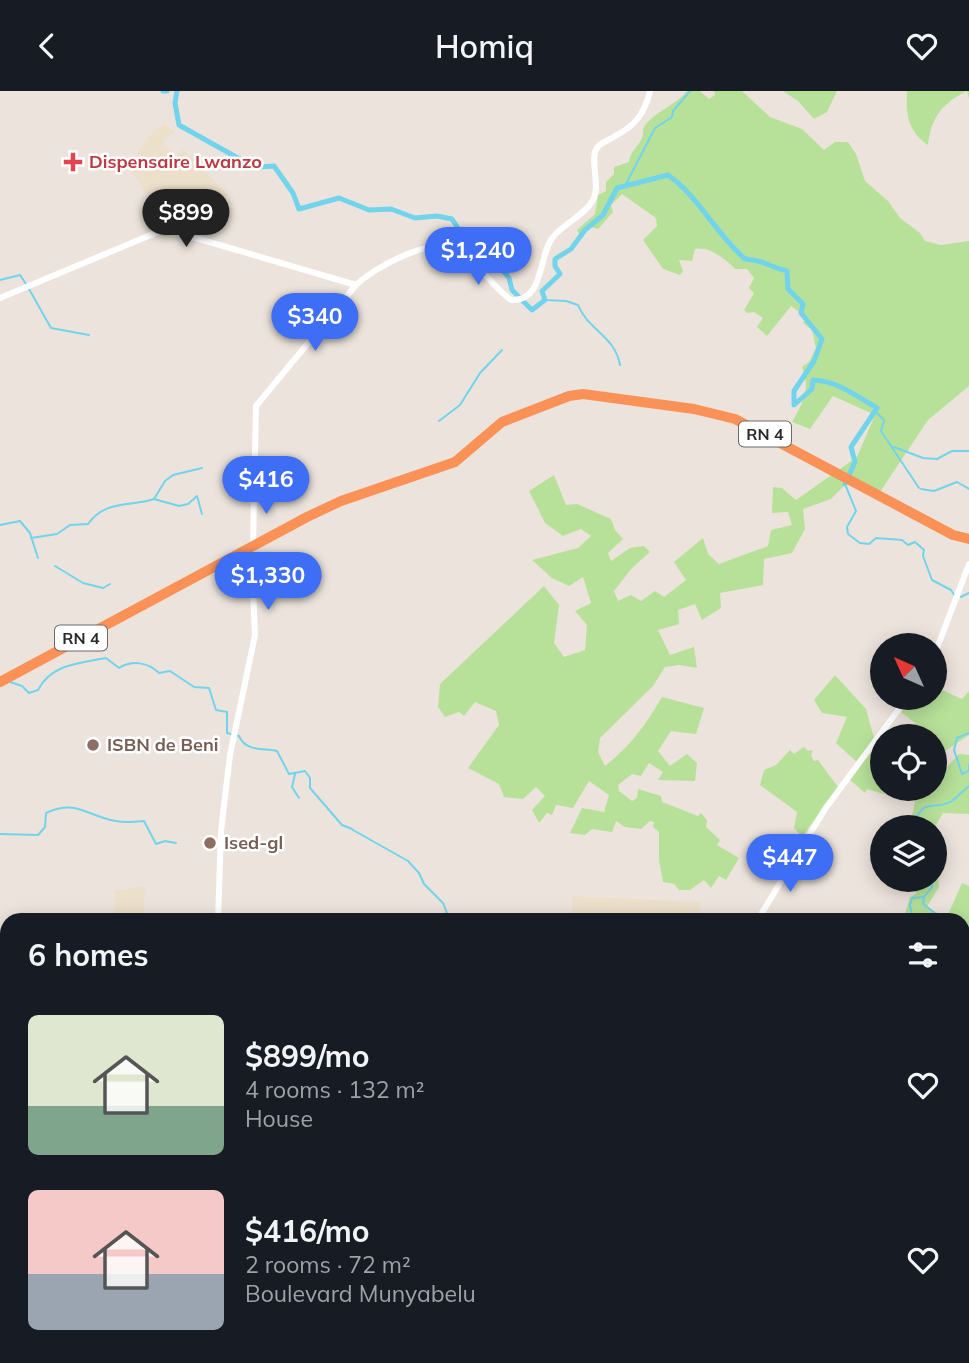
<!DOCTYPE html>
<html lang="en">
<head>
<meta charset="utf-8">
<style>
	:root { --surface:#171b24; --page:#20242c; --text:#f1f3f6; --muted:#9ea1a6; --accent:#3f6ef6 }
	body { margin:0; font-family:Mulish,sans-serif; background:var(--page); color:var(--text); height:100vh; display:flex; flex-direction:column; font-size:26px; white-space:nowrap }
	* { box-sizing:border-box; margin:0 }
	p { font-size:23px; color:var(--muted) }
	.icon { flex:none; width:38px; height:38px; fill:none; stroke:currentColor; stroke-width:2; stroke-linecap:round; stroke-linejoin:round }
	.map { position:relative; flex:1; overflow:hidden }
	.side { position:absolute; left:0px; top:822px; width:970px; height:450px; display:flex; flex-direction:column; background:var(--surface); border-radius:21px 21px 0 0; box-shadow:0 4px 18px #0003 }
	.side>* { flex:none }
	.needle { width:46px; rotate:315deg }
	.buttons { position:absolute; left:870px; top:542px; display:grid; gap:14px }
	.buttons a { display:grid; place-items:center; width:77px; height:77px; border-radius:50%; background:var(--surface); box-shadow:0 4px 18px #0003; font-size:35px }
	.price { position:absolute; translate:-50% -60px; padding:0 16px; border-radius:24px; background:var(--accent); color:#fff; font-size:23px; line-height:46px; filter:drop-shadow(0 2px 4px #0008) }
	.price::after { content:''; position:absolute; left:50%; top:42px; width:21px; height:16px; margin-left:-10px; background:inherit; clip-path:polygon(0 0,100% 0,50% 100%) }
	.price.current { background:#222; color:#fff }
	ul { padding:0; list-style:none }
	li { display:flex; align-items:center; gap:21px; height:175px; padding:0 28px }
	li span { display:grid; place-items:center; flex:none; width:196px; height:140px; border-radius:10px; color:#555 }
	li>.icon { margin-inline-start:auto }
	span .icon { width:84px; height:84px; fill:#fffc; stroke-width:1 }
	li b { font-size:30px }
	h2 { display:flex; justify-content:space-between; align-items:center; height:84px; padding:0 28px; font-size:30px }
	header { display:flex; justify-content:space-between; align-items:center; height:91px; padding:0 28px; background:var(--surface); font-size:32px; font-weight:600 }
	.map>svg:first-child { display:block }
	.education { fill:#ede0cb }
	.green { fill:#b7e199 }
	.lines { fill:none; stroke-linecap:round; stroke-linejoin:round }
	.stream { stroke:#71d4ec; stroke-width:2 }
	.river { stroke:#71d4ec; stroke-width:5 }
	.secondary { stroke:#fff; stroke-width:6 }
	.highway { stroke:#fa9258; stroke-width:10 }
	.health-dot { fill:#e0444e; stroke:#fff; stroke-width:2.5 }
	.education-dot { fill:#8d6e63; stroke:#fff; stroke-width:2.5 }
	.labels { text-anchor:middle; stroke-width:5; stroke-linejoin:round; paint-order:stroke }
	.shield { fill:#fff; stroke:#6a6a6a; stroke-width:2 }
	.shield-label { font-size:16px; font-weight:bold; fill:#2a2a2a }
	.health-label { font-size:18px; font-weight:bold; fill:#be3a42; stroke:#fff; text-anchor:start }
	.education-label { font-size:18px; font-weight:bold; fill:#785e54; stroke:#fff; text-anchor:start }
</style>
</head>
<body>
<header><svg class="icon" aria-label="back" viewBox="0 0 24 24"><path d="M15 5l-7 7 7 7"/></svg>Homiq<svg class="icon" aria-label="heart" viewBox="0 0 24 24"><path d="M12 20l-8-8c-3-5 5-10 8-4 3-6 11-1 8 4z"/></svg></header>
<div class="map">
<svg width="969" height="1272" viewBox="0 0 969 1272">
	<rect width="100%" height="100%" fill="#ece4dc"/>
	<path class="education" d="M 163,33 L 174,40 L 162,53 L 177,65 L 183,58 L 229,104 L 166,135 L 128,75 L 151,43 Z
		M 145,795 L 143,826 L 177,826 L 180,829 L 115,829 L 114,800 Z
		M 572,805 L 637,808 L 701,811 L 698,829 L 572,830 Z"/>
	<path class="green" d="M 687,0 L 700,0 L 709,8 L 715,4 L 714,0 L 742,0 L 770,26 L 802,38 L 824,59 L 835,51 L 848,51 L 856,63 L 865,90 L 888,110 L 900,127 L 920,142 L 925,150 L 941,154 L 969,150 L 969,295 L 928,329 L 880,401 L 852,387 L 831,408 L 803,418 L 805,438 L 792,462 L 764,468 L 763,494 L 720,502 L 721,517 L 702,529 L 695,513 L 678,519 L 679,533 L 658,539 L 670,564 L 694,556 L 697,577 L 679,574 L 665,576 L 653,595 L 600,647 L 598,661 L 605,675 C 630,655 646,634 662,606 L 704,617 L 696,643 L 671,640 L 658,660 L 670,675 L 687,663 L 697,672 L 695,690 L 658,689 L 663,681 L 649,672 L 641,685 L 632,683 L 618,694 L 619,700 L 632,710 L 637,707 L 638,698 L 661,705 L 662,711 L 698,725 L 701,722 L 707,729 L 706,736 L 720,749 L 717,754 L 739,767 L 726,789 L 719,785 L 711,797 L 704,789 L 690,799 L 679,799 L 674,793 L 663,791 L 659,769 L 659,741 L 653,736 L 654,731 L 650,730 L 641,738 L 625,736 L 616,730 L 612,741 L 592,738 L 585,744 L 570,742 L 582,717 L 604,721 L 609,704 L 589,690 L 573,717 L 556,714 L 552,724 L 547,722 L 539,732 L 532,719 L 545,705 L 536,696 L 523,708 L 504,706 L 499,693 L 468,677 L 499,634 L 496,620 L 475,611 L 464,625 L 459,621 L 445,626 L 438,616 L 440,593 L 544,495 L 559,514 L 554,552 L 564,566 L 585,559 L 587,534 L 575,520 L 591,512 L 583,486 L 569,495 L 552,487 L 532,469 L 578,457 L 591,445 L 581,438 L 563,445 L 545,432 L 529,400 L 554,384 L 566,414 L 577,413 L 611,428 L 615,439 L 623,448 L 608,462 L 611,470 L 630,457 L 644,455 L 650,461 L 632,477 L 614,500 L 618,510 L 631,504 L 641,510 L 655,500 L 664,506 L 686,489 L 674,471 L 703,447 L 708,463 L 719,473 L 768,455 L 771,439 L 792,434 L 788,421 L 772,422 L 773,396 L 782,397 L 796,409 L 857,366 L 875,324 L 833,305 L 810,338 L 792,331 C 803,311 811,298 802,276 L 809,271 L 816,257 L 812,239 L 803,232 L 806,226 L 791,215 L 767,245 L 757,236 L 763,227 L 754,221 L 747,222 L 744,219 L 754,202 L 749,197 L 754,187 L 747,178 L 735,178 C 726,168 709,155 695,158 L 692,170 L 679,169 L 683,180 L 680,184 L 663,178 L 643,149 L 657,135 L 656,127 L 622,103 L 611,114 L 613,121 L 598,138 L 591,136 L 579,143 L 577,139 L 595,123 L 598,104 L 606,100 L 606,91 L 614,83 L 614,76 L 629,71 C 630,60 638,56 642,47 C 644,43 642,39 644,36 C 655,20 675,15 687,0 Z
		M 783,0 L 837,0 L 827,21 L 814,28 L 798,10 Z
		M 907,0 L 969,0 L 969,8 L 967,0 C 942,12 931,27 928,54 C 907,40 906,22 907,0 Z
		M 835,584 L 866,618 L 874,647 L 882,654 L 882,698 L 903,698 L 898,703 L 890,700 L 884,703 L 867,698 L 865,702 L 849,688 L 860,674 L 836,652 L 847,626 L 822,622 L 814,609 Z
		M 935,596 L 962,608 L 969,600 L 969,644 L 945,660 L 935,661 L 934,646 L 912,646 L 919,635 L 901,621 L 910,607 L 934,607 Z
		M 804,656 L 808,660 L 813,659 L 811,664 L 814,670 L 818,669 L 838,696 L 802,746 L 794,737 L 797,721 L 760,694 L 764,679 L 776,674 L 790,659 L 794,663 Z
		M 959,663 L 969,664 L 969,723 L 943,722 L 934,737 L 887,737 L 885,732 L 891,728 L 912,726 L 917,698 L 934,698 L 935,678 L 944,679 Z
		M 935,741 L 939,796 L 926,817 L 947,826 L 962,792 L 969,795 L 969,881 L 963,875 L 962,830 L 903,829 L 910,806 L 916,803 L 915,789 L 934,789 Z
		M 969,1010 L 969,1272 L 926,1272 L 927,1265 L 962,1265 L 962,1019 Z"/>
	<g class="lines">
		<path class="stream" d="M 626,93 L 655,37 L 672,26 L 673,20 L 690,0
			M 0,189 L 20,184 L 26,193
			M 29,198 L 51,237 L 89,244
			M 545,209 L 566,210 L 578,214 C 588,239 615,245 620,274
			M 877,322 L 884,329 L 881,340 L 919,397
			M 439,330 L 460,314 L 480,282 L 502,259
			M 894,356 L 923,367 L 937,368 L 952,360 L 969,360
			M 845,393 L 856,420 L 847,436 L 848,443 L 860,452 L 869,453 L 876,447 L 902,449 L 908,454 L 915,451 L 924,459 L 923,465 L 932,489 L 951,499 L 955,505
			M 921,398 L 934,400 L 957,391 L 969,398
			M 154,408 L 179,415 L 188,413 L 197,405 L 202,423
			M 0,434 L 20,430 L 30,442 L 38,467
			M 31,447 L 57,443 L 70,434 L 88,433 C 105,409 129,416 154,408 L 165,390 L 173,384 L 202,377
			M 55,475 L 83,492 L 103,497 L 110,493
			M 961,506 L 969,502
			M 10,591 L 22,595 L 29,602 L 38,599 C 51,573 80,572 106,567 L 119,577 C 132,569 148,571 159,582 L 170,580 L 194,596 L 209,597 L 216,619 L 227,621 L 227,642 L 239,645 C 246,661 263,657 277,660 L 289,683 L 305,680 L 310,687 L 310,697 L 342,734 L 352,738
			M 969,642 L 957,647 L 954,659 L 962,683 L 969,680 L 969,674
			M 295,683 L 292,696 L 299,707
			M 912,737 C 923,704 933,721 952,710 C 957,706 964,699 969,695
			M 353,739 L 408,770 L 419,782 L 424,793 L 443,812 L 450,830
			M 0,743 L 38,744 L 45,736 L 46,722 C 78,708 86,725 116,730 C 125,732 135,731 144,730 L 156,753 L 165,750 L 176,752
			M 934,784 L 934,785
			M 924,806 L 923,813 L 939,825 L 940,830
			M 913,830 L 910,814 L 912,807 L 924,806 L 932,796 L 932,789
			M 962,932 L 969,940
			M 2,961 L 3,939
			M 0,978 L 7,981 L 7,985
			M 5,980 L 6,966
			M 0,984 L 7,994
			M 323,1265 L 329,1272"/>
		<path class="river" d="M 163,0 L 167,0
			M 177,0 L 175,12 L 179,34 L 245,71 L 244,77 L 274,75 L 293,102 L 299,118 L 339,107 L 369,119 L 391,118 L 415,127 L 437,125 L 452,128 L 469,154 L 484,168 L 502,178 L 509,187 L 512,199 L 532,219 L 545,209 L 542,200 L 560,183 L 555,175 L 555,168 L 571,158 L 585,139 L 603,124 L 617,97 L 668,84 C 700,107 715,142 745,168 C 766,169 768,176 787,180 L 788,198 L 803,213 L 801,222 L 822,248 L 814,270 L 794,300 L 794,314 L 812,298 L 813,289 C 838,290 856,305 877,317 L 851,356 L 855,371 L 845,393"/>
		<path class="secondary" d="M 0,207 L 165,138 L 356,194
			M 253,456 L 256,315 L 356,194 C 375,176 434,143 460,160 C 479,173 492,195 511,209 C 545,211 538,164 553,146 C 563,133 585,124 593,109 C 601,94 589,67 597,57 C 601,51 610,49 615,45 C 635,35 645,22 650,0
			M 934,565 L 969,473
			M 218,830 L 221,740 L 230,664 L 255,544 L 253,499 L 246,460
			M 757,830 L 825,718 L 907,607
			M 0,880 L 7,880
			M 0,1048 L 7,1048
			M 166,1265 L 173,1272
			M 106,1272 L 109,1265
			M 694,1272 L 696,1265"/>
		<path class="highway" d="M 0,591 L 307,426 L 341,410 L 455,371 L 502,331 L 569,305 L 583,303 L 694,318 L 735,328 L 953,444 L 969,448"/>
	</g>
	<path class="health-dot" d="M69.5 60.5h7v7h7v7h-7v7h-7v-7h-7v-7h7z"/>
	<g class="education-dot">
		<circle cx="93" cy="654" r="7"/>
		<circle cx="210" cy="752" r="7"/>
	</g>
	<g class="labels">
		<g class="shield">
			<rect x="739" y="330.5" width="52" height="25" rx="5"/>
			<rect x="55" y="534.5" width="52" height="25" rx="5"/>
		</g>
		<g class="shield-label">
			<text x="765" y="349">RN 4</text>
			<text x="81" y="553">RN 4</text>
		</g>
		<g class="health-label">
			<text x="89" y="77">Dispensaire Lwanzo</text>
		</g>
		<g class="education-label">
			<text x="107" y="660">ISBN de Beni</text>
			<text x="224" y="758">Ised-gl</text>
		</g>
	</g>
</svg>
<div class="buttons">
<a><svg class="needle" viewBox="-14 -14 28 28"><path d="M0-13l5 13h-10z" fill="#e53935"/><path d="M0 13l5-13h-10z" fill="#9ea1a6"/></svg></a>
<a><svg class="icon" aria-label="locate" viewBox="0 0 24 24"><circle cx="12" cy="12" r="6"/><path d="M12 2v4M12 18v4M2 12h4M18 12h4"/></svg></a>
<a><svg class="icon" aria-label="layers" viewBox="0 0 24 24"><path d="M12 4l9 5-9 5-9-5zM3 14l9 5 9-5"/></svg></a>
</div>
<b class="price current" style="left:186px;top:158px">$899</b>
<b class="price" style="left:478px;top:196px">$1,240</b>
<b class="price" style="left:315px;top:262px">$340</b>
<b class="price" style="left:266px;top:425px">$416</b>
<b class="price" style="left:268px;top:521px">$1,330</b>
<b class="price" style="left:790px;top:803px">$447</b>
<section class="side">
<h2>6 homes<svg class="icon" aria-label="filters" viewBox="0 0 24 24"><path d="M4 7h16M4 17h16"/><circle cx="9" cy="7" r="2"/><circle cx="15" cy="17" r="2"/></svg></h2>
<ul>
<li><span style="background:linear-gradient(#dfe7d0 65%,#7fa58c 0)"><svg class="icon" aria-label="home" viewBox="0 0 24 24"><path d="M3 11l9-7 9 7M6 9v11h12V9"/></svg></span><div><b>$899/mo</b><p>4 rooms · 132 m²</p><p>House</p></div><svg class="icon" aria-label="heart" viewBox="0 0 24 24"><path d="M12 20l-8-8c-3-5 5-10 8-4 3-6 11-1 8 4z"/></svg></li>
<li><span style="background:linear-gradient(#f6c9c9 60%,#9aa5b1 0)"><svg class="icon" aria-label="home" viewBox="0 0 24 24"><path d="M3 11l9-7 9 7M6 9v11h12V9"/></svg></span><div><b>$416/mo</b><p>2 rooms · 72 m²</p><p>Boulevard Munyabelu</p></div><svg class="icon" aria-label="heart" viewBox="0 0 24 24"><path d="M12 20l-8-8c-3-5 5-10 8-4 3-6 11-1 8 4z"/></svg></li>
</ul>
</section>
</div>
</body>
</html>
